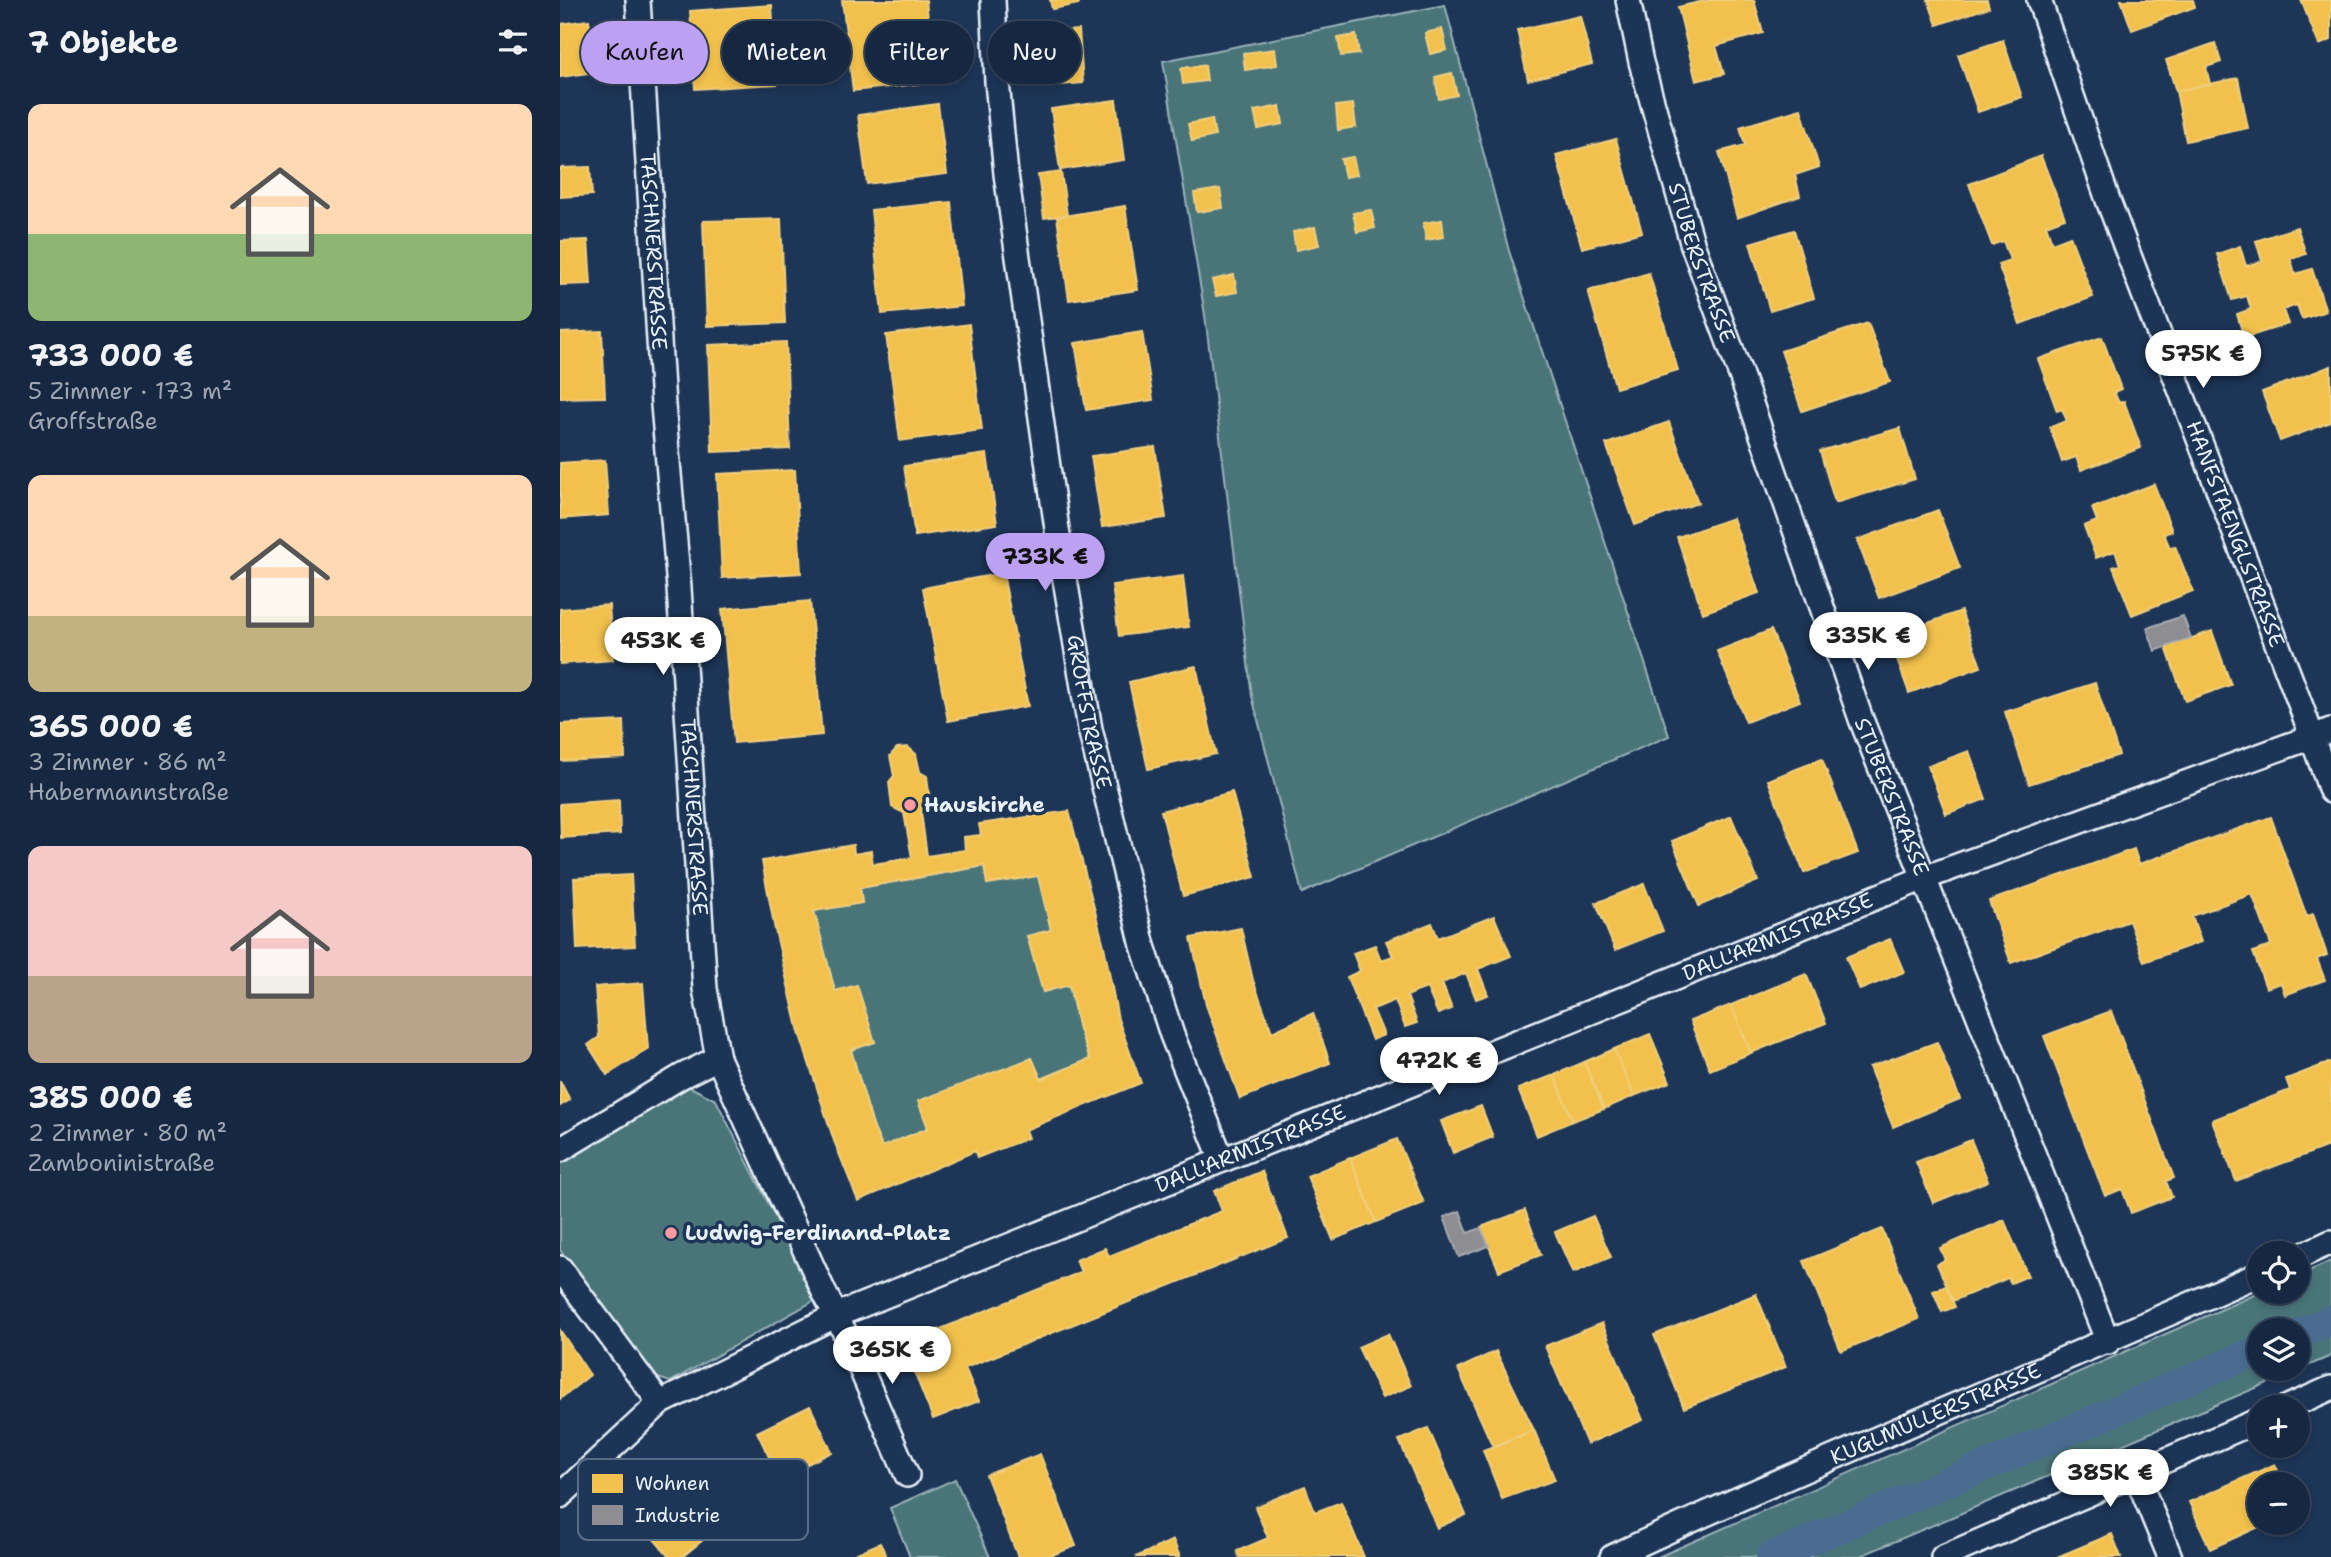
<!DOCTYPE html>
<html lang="de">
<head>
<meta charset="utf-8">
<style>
	:root { --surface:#162841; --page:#23344c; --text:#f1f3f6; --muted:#9ea6b1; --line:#35445a; --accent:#bca0f2 }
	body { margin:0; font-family:"Shantell Sans",sans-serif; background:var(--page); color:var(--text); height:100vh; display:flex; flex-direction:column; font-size:26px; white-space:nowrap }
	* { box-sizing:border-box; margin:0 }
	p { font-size:23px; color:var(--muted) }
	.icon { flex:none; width:38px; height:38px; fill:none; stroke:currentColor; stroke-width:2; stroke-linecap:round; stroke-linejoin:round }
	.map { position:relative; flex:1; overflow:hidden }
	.drawer { display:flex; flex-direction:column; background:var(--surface); width:560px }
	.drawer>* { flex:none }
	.top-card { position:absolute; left:21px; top:21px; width:665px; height:63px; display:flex; gap:14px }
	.controls { position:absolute; left:1687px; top:1241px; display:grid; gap:14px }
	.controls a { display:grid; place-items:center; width:63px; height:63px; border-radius:50%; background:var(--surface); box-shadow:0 4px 10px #0003,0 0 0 2px var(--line); font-size:35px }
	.price { position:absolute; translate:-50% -60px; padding:0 16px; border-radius:24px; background:#fff; color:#222; font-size:23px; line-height:46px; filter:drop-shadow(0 2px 4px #0008) }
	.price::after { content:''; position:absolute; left:50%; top:42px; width:21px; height:16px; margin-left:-10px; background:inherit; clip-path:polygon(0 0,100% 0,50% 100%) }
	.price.active { background:var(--accent); color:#111 }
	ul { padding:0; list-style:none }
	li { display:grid; align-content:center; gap:14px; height:371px; padding:0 28px }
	li span { display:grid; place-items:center; height:217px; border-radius:14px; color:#555 }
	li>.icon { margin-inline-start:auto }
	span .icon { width:126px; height:126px; fill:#fffc; stroke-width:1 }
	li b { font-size:30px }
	h2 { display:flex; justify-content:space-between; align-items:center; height:84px; padding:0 28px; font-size:30px }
	.chip { padding:0 24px; border-radius:32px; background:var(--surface); box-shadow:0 4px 10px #0003,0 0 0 2px var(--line); font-size:24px; line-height:63px }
	.chip.active { background:var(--accent); color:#111 }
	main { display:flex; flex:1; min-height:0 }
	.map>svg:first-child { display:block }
	.green { fill:#4a7479; stroke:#99b2b8; stroke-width:2; fill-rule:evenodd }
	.homes { fill:#f2c14e; stroke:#efcf81; stroke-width:2; fill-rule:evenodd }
	.industry { fill:#8d8d92; stroke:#a8abb1; stroke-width:2 }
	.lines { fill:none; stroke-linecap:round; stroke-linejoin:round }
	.canal { stroke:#496c90; stroke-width:30 }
	.minor-casing { stroke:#e8f1f8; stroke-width:28 }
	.minor { stroke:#1d3557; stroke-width:23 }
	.poi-dot { fill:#ff9aa2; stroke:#1d3557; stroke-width:2.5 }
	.labels { text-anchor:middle; stroke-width:7; stroke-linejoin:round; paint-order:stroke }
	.street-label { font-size:21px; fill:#e8f1f8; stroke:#1d3557 }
	.poi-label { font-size:21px; font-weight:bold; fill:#e8f1f8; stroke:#1d3557; text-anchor:start }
	.key { fill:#1d3557; stroke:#5a6d87; stroke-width:2 }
	.key-label { font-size:19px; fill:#e8f1f8 }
</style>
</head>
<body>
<main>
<section class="drawer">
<h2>7 Objekte<svg class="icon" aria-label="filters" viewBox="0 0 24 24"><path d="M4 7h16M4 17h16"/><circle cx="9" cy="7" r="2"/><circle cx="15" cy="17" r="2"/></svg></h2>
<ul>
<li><span style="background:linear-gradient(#ffd9b3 60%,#8fb573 0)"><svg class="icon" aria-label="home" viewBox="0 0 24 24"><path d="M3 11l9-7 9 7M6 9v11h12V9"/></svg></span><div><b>733 000 €</b><p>5 Zimmer · 173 m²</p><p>Groffstraße</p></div></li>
<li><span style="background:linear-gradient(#ffd9b3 65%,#c2b280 0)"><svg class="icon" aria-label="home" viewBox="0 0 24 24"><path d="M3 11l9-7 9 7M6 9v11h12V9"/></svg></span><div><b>365 000 €</b><p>3 Zimmer · 86 m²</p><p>Habermannstraße</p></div></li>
<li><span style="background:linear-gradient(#f6c9c9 60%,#b9a48a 0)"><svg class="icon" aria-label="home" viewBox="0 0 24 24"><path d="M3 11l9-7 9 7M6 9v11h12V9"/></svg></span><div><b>385 000 €</b><p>2 Zimmer · 80 m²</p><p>Zamboninistraße</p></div></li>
</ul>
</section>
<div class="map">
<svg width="1771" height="1557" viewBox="0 0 1771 1557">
	<rect width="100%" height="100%" fill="#1d3557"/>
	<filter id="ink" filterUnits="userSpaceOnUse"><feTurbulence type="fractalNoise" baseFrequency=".0143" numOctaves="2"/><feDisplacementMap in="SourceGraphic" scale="14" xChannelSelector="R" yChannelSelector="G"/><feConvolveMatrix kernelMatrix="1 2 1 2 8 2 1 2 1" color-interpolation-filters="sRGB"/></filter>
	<g filter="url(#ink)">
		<path class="green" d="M 885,5 L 949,251 L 1109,736 L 742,893 L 692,696 L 645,315 L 603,61 Z
			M 424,866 L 478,876 L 491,930 L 468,936 L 483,992 L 509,985 L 519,1029 L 530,1059 L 481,1079 L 472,1058 L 368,1128 L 322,1147 L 313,1126 L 291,1050 L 315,1042 L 275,991 L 254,911 L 302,903 L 300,888 Z
			M 126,1085 L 156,1100 L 257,1299 L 110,1382 L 92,1376 L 0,1250 L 0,1160 Z
			M 1771,1261 L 1771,1356 L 1298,1557 L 1098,1557 L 1701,1292 L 1738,1292 L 1738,1276 ZM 1699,1330 L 1738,1330 L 1738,1368 L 1699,1368 Z
			M 395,1479 L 430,1557 L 350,1557 L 330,1508 Z"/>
		<path class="homes" d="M 282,0 L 366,0 L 375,82 L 293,91 Z
			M 490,0 L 519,0 L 519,4 L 492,9 Z
			M 1148,0 L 1194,0 L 1203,33 L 1156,46 L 1164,74 L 1136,81 L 1118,7 Z
			M 1368,0 L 1427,0 L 1429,7 L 1377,25 Z
			M 1561,0 L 1633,0 L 1635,7 L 1572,30 Z
			M 1741,0 L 1771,0 L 1771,40 L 1759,45 Z
			M 212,5 L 217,84 L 135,89 L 130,11 Z
			M 1020,16 L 1032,64 L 968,80 L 957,30 Z
			M 29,20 L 36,72 L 0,77 L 0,24 Z
			M 882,29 L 887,50 L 870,54 L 865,33 Z
			M 519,30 L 523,83 L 489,86 L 486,32 Z
			M 796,35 L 799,54 L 781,56 L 778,38 Z
			M 1443,40 L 1462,97 L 1418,112 L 1398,55 Z
			M 1655,43 L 1661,62 L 1646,67 L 1650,84 L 1616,91 L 1606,60 Z
			M 715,49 L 717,65 L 685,70 L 683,53 Z
			M 645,65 L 647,81 L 623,84 L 621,68 Z
			M 892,73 L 897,95 L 879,99 L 875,77 Z
			M 1678,78 L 1688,128 L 1626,141 L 1616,91 Z
			M 556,100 L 564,160 L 500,170 L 491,109 Z
			M 378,104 L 387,174 L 307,184 L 298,115 Z
			M 793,104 L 796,127 L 778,130 L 776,106 Z
			M 720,106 L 723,124 L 698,129 L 694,111 Z
			M 1241,109 L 1259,167 L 1235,175 L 1240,196 L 1177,218 L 1159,152 L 1185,145 L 1180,127 Z
			M 652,119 L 655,136 L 632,141 L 628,124 Z
			M 1056,139 L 1082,232 L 1022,248 L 996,155 Z
			M 1481,156 L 1505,218 L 1486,225 L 1492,243 L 1510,236 L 1533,297 L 1460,324 L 1438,264 L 1450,260 L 1443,241 L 1432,245 L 1409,184 Z
			M 793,157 L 797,175 L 785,177 L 781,159 Z
			M 30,167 L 32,195 L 0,197 L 0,168 Z
			M 501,172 L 507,215 L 484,218 L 478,175 Z
			M 660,189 L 663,208 L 637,212 L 634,193 Z
			M 391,202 L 402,306 L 322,314 L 311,210 Z
			M 565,206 L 578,290 L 509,300 L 497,217 Z
			M 811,210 L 815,228 L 797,232 L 793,213 Z
			M 221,219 L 225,323 L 147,326 L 143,221 Z
			M 882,220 L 884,237 L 866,240 L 863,223 Z
			M 755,227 L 759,245 L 736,250 L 733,232 Z
			M 1737,227 L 1746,254 L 1730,259 L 1733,266 L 1735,274 L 1752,269 L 1766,311 L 1742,319 L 1737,305 L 1723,310 L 1728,324 L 1684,338 L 1677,314 L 1691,309 L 1687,296 L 1672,300 L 1657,254 L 1680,246 L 1686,266 L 1702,261 L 1696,241 Z
			M 1234,230 L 1254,298 L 1210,311 L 1190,243 Z
			M 28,240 L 31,284 L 0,285 L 0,241 Z
			M 1089,273 L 1118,370 L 1056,388 L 1028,291 Z
			M 674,275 L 677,292 L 656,296 L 652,280 Z
			M 1308,323 L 1330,382 L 1242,411 L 1221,351 Z
			M 409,324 L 422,430 L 340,441 L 326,335 Z
			M 42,331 L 45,397 L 0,398 L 0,333 Z
			M 582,332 L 593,400 L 526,410 L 515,343 Z
			M 1542,337 L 1561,389 L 1554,392 L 1559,403 L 1564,401 L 1581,448 L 1521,470 L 1516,457 L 1502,462 L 1490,427 L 1507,421 L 1502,409 L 1497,411 L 1478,359 Z
			M 226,342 L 230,449 L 152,452 L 148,345 Z
			M 1771,366 L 1771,422 L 1720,441 L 1702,392 Z
			M 1109,422 L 1138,503 L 1075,525 L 1046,444 Z
			M 1340,428 L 1355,479 L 1275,503 L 1260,451 Z
			M 595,447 L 606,518 L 542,527 L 531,456 Z
			M 427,454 L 437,524 L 355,536 L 344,466 Z
			M 45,460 L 49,515 L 0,519 L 0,463 Z
			M 235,470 L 241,573 L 162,578 L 157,474 Z
			M 1594,484 L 1612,531 L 1604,534 L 1610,548 L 1615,546 L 1633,591 L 1572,615 L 1553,567 L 1560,565 L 1555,551 L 1536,558 L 1524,526 L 1537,521 L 1532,508 Z
			M 1378,510 L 1400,568 L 1319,598 L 1297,540 Z
			M 1173,518 L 1199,593 L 1143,613 L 1117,537 Z
			M 443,573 L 468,706 L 388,721 L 363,588 Z
			M 623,576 L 629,627 L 559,636 L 552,585 Z
			M 250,601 L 262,735 L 174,743 L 162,609 Z
			M 49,605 L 53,660 L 0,664 L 0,609 Z
			M 1401,611 L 1421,667 L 1349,693 L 1329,637 Z
			M 1211,630 L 1240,701 L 1186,722 L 1157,651 Z
			M 1652,631 L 1671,685 L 1625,701 L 1606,647 Z
			M 636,666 L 656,754 L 588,769 L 569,682 Z
			M 1535,683 L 1559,755 L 1469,784 L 1445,712 Z
			M 64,721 L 65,758 L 0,761 L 0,724 Z
			M 348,747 L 356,754 L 360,772 L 367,776 L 370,802 L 361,812 L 367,856 L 405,850 L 404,837 L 421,835 L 419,824 L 509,811 L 544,946 L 558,1019 L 581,1083 L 465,1130 L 468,1138 L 417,1158 L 415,1151 L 298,1201 L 274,1141 L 239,1032 L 215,930 L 202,861 L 293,845 L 294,854 L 311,851 L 313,864 L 352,858 L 344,813 L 332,807 L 329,782 L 334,776 L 330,756 L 337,748 ZM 424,866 L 427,884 L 478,876 L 491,930 L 467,936 L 483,992 L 509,985 L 519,1029 L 530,1059 L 481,1079 L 472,1058 L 358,1101 L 368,1128 L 322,1147 L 313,1126 L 291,1050 L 315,1042 L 297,985 L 275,991 L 254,911 L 302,903 L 300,888 Z
			M 1409,751 L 1426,799 L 1386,814 L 1368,766 Z
			M 1262,759 L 1298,853 L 1244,873 L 1208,780 Z
			M 672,792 L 695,877 L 623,896 L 601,811 Z
			M 59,800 L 60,834 L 1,838 L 0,804 Z
			M 1171,816 L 1198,881 L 1139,906 L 1112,841 Z
			M 1711,817 L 1747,917 L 1753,914 L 1767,955 L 1757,959 L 1765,980 L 1725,995 L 1721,983 L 1706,988 L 1693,952 L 1711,945 L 1692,894 L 1632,916 L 1641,942 L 1584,962 L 1569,921 L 1451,963 L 1429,901 L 1574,849 L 1579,864 Z
			M 71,875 L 75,946 L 17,949 L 14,878 Z
			M 1084,884 L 1103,931 L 1055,950 L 1036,903 Z
			M 934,916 L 951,956 L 918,969 L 928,995 L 916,999 L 906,973 L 882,983 L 892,1009 L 878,1014 L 867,988 L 856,992 L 847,996 L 857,1023 L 845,1027 L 835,1000 L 821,1006 L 813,1009 L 824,1035 L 812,1040 L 787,977 L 800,971 L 793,953 L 815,945 L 821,960 L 833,956 L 826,941 L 872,923 L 878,938 Z
			M 681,928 L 693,980 L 712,1032 L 753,1013 L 770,1063 L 680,1099 L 646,1005 L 631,938 Z
			M 1330,939 L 1344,972 L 1300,990 L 1286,957 Z
			M 1246,974 L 1266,1023 L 1191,1053 L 1171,1005 Z
			M 83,983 L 88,1049 L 47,1075 L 28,1045 L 39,1037 L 35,987 Z
			M 1171,1005 L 1191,1053 L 1150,1070 L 1130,1021 Z
			M 1551,1011 L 1614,1178 L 1606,1181 L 1612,1197 L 1571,1213 L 1562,1189 L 1545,1196 L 1484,1036 Z
			M 1090,1034 L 1110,1082 L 1074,1096 L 1054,1049 Z
			M 1377,1042 L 1400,1099 L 1333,1127 L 1309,1067 Z
			M 1054,1049 L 1074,1096 L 1044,1109 L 1024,1062 Z
			M 1024,1062 L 1044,1109 L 1013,1121 L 994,1075 Z
			M 1771,1062 L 1771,1145 L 1676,1181 L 1652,1120 L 1730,1090 L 1726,1079 Z
			M 994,1075 L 1013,1121 L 977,1136 L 958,1089 Z
			M 0,1081 L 10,1100 L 0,1106 Z
			M 921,1106 L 933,1137 L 893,1153 L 881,1121 Z
			M 837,1139 L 864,1203 L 816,1222 L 790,1158 Z
			M 1411,1140 L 1428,1181 L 1373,1203 L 1356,1162 Z
			M 790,1158 L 816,1222 L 773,1240 L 747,1176 Z
			M 702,1171 L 728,1238 L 405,1368 L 419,1401 L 373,1419 L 349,1359 L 364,1353 L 358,1338 L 521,1272 L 516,1260 L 545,1248 L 549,1256 L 662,1211 L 654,1191 Z
			M 965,1210 L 981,1255 L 939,1271 L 921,1227 Z
			M 1033,1216 L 1051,1257 L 1013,1273 L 995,1232 Z
			M 1444,1220 L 1468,1276 L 1451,1283 L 1448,1278 L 1393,1301 L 1377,1264 L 1385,1260 L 1380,1248 Z
			M 1322,1229 L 1359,1319 L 1281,1351 L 1244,1261 Z
			M 1386,1286 L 1395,1307 L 1382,1312 L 1373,1291 Z
			M 1196,1294 L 1226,1367 L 1124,1408 L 1094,1335 Z
			M 1042,1323 L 1083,1420 L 1027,1444 L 985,1346 Z
			M 0,1330 L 30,1375 L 0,1399 Z
			M 828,1334 L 851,1386 L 822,1398 L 798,1347 Z
			M 936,1351 L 974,1430 L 933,1447 L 898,1369 Z
			M 250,1406 L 272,1452 L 219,1478 L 197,1432 Z
			M 868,1428 L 906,1515 L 877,1528 L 839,1440 Z
			M 974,1430 L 995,1480 L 942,1499 L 923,1450 Z
			M 480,1454 L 516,1546 L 487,1557 L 458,1557 L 426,1475 Z
			M 1715,1464 L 1724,1484 L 1699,1484 L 1699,1522 L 1710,1522 L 1650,1549 L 1629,1502 Z
			M 107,1473 L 155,1530 L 122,1557 L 109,1557 L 67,1507 Z
			M 745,1486 L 755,1512 L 781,1502 L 804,1557 L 679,1557 L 677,1551 L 708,1538 L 695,1507 Z
			M 1552,1534 L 1561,1557 L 1497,1557 Z
			M 613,1540 L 620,1557 L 576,1557 Z
			M 320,1543 L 327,1557 L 288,1557 Z"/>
		<path class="industry" d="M 1623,616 L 1631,638 L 1595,651 L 1587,628 Z
			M 900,1211 L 908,1233 L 921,1228 L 929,1246 L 899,1257 L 884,1217 Z"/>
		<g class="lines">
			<path class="canal" d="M 1738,1334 L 1771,1320
				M 1211,1557 L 1699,1350"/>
			<g class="minor-casing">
				<g id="minor">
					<path id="s1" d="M 78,0 L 103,405 L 119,588 L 145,989 L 158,1058 L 263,1290 L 287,1337 L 347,1475"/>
					<path id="s2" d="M 433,0 L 437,82 L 446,174 L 499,543 L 530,729 L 583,946 L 612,1035 L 662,1160"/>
					<path id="s3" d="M 1068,0 L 1081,62 L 1133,246 L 1182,378 L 1301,719 L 1548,1342"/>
					<path id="s4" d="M 1479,0 L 1549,203 L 1742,709 L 1771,791"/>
					<path d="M 0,1150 L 122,1076 L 158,1058"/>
					<path d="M 1738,1257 L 1771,1242"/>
					<path d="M 0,1268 L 100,1403"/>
					<path d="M 1728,1407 L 1771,1388"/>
					<path d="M 1576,1474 L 1610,1557"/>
					<path id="s5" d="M 0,1496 L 100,1403 L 277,1315 L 1364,878 L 1771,730"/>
					<path id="s6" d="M 1052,1557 C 1265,1457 1484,1370 1699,1274"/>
					<path d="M 1383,1557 L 1699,1420"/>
				</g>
			</g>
			<use href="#minor" class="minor"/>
		</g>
	</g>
	<g class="poi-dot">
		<circle cx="350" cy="805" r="7"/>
		<circle cx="111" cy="1233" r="7"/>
	</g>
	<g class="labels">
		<g class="street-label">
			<text dy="7" stroke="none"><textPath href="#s1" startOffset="252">TASCHNERSTRASSE</textPath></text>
			<text dy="7" stroke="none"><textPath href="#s3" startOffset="273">STUBERSTRASSE</textPath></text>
			<text dy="7" stroke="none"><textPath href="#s4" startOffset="569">HANFSTAENGLSTRASSE</textPath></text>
			<text dy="7" stroke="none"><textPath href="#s2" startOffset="719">GROFFSTRASSE</textPath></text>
			<text dy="7" stroke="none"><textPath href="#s3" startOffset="840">STUBERSTRASSE</textPath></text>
			<text dy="7" stroke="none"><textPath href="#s1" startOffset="819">TASCHNERSTRASSE</textPath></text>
			<text dy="7" stroke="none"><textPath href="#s5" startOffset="1348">DALL'ARMISTRASSE</textPath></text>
			<text dy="7" stroke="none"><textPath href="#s5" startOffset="780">DALL'ARMISTRASSE</textPath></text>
			<text dy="7" stroke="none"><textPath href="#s6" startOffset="354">KUGLMÜLLERSTRASSE</textPath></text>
		</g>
		<g class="poi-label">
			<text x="364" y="812">Hauskirche</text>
			<text x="125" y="1240">Ludwig-Ferdinand-Platz</text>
		</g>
	</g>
	<rect x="18" y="1459" width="230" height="81" rx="10" class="key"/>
	<rect x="32" y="1474" width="31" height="19" fill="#f2c14e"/>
	<rect x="32" y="1505" width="31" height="20" fill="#8d8d92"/>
	<g class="key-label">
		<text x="75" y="1490">Wohnen</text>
		<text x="75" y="1522">Industrie</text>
	</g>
</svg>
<div class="controls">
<a><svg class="icon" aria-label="locate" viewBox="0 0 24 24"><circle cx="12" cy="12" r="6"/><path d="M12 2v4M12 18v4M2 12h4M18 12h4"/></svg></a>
<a><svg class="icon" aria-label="layers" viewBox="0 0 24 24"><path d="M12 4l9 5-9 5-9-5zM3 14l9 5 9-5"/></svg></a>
<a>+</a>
<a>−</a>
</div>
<b class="price" style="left:1643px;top:390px">575K €</b>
<b class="price active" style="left:485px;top:593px">733K €</b>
<b class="price" style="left:1308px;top:672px">335K €</b>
<b class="price" style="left:103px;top:677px">453K €</b>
<b class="price" style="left:879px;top:1097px">472K €</b>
<b class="price" style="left:332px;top:1386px">365K €</b>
<b class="price" style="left:1550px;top:1509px">385K €</b>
<div class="top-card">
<a class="chip active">Kaufen</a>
<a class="chip">Mieten</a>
<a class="chip">Filter</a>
<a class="chip">Neu</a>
</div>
</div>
</main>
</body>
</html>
